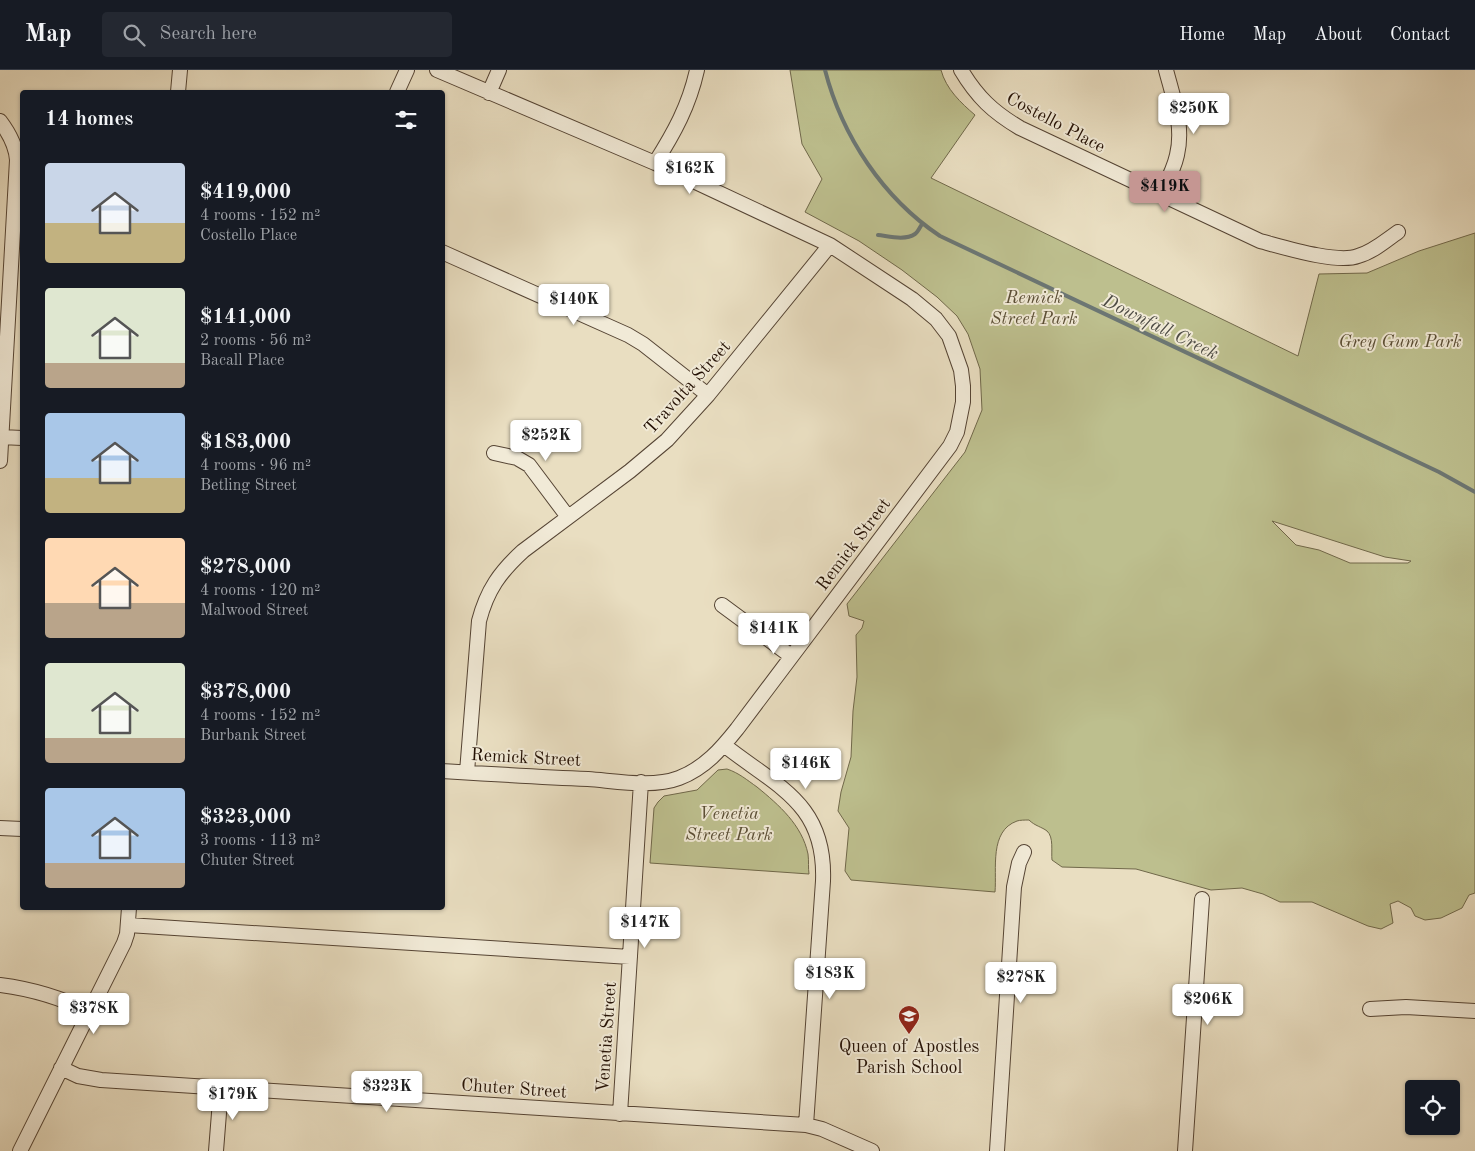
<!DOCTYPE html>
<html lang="en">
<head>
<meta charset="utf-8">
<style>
	:root { --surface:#171b24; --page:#242831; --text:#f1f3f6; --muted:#9ea1a6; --line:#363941; --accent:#c59692 }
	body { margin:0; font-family:"Old Standard TT",serif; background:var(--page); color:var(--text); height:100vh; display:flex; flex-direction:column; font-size:19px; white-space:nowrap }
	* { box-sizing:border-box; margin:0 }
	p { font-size:16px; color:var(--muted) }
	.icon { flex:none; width:28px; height:28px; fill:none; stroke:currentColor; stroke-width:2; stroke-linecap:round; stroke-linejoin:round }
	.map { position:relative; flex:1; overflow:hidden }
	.drawer { position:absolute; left:20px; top:20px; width:425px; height:820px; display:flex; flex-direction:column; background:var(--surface); border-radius:5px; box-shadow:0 1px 4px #0004 }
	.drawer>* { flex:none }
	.controls { position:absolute; left:1405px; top:1010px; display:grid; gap:10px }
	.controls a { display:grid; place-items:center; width:55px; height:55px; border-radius:5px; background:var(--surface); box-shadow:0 1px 4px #0004; font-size:25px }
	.price { position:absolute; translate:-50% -42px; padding:0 11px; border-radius:5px; background:#fff; color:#222; font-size:16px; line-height:32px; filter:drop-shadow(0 1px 2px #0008) }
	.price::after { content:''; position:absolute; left:50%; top:30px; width:15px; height:11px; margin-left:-8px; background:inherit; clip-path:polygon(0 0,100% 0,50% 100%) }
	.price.active { background:var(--accent); color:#111 }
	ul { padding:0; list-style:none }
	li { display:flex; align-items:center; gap:15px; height:125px; padding:0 25px }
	li span { display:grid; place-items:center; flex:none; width:140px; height:100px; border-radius:5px; color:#555 }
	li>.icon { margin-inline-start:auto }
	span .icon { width:60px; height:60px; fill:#fffc; stroke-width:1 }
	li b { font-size:21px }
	h2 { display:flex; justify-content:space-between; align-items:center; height:60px; padding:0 25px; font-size:21px }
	header { display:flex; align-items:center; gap:30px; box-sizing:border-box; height:70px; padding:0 25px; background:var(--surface); border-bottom:1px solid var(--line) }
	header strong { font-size:24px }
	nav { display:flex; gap:28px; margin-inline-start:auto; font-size:18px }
	.search { width:350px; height:45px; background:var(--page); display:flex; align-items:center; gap:12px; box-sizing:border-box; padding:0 18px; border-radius:5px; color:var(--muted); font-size:19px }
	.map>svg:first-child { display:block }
	.green { fill:#bdbf8e; stroke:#70684a; fill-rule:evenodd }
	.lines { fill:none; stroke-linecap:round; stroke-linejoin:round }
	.stream { stroke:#6c7673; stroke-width:4 }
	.minor-casing { stroke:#554434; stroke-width:16 }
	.minor { stroke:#f1ead7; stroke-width:14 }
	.labels { text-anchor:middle; stroke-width:4; stroke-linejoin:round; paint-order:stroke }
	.street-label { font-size:18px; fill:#241105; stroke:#f1ead7 }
	.park-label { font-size:18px; font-style:italic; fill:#5a4e35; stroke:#f1ead7 }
	.poi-label { font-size:18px; fill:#241105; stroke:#f1ead7 }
	.water-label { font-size:19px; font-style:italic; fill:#4e4c45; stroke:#f1ead7 }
</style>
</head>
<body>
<header>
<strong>Map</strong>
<div class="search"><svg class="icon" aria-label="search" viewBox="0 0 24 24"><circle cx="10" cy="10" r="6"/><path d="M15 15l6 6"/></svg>Search here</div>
<nav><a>Home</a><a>Map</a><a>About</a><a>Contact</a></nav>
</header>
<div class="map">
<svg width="1475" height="1081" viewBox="0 0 1475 1081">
	<rect width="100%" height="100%" fill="#e9dec1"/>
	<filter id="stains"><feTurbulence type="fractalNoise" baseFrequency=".004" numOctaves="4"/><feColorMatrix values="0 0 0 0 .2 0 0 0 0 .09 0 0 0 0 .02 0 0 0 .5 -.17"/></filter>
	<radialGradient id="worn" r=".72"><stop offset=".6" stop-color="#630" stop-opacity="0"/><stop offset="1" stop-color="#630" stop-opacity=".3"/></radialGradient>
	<path class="green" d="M 790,0 L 941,0 C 946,19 961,33 975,45 L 931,108 L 1298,286 L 1319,204 L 1367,203 L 1419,181 L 1475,163 L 1475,823 L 1469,825 L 1462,838 L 1441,848 L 1425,850 L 1415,846 L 1411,838 L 1398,831 L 1390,834 L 1393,853 L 1381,859 L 1368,856 L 1312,832 L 1280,832 L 1263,824 L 1242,818 L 1211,820 L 1136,799 L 1062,797 L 1052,790 C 1051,782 1054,767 1047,761 C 1042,757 1035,756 1029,750 C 1025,750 1020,750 1017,751 C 989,761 997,799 995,822 L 851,810 L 845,801 L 849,758 L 838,741 L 841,722 L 851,687 L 853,641 L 857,607 L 856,565 L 862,558 L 864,551 L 849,546 L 847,534 L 965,382 L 982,340 L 980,299 L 968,264 L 957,246 L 937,227 L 902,200 L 859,171 L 805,142 L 822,109 L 802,74 ZM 1272,451 L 1385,487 L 1411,491 L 1408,493 L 1350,493 L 1319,480 L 1296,475 Z
		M 727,699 C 739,703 747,710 757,717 C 779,735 802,755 808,784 C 809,791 808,798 809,804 L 650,793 L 654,738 L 658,732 L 664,726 L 697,720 L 718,700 Z"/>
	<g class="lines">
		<path class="stream" d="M 825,0 C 842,66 883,128 940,166 L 1439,402 L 1475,422
			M 878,165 C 888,166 905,171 915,164 C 918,162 920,157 922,154"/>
		<g class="minor-casing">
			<path id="minor" d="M 437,0 L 655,93 L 830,175 L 912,229 L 936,249 L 949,266 L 961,300 L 963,316 L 963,332 L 957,362 L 950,376 L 737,659 C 721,679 705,698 679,708 C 653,718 616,711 588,709 C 539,707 491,704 442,701
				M 961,0 C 977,27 993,42 1020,58 L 1260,171 C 1283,177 1337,194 1358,186 C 1373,182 1385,171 1398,162
				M 178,22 L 180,0
				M 397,22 L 407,0
				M 489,23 L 499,0
				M 0,51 C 9,63 16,75 17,90 L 0,391
				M 655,93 C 674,63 689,36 697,0
				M 1161,124 C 1167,112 1174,99 1177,85 C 1184,56 1173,27 1166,0
				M 442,182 L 628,265 L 643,274 L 708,325
				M 1,367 L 22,368
				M 494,383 L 517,388 L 529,395 L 568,447
				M 722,535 L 791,586
				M 724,675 C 777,717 826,733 823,811 L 806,1055
				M 467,702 L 479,551 C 487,520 500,502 523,481 L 630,401 L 667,370 L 708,325 L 830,175
				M 0,758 L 22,759
				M 128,855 L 630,887
				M 0,915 C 31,919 62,928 89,942
				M 1370,939 L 1406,937 L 1475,941
				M 61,998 L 78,1006 L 101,1010 L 806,1055 L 822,1059 L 872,1081
				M 620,1044 L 641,712
				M 20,1081 L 124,873 L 127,864 L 129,838
				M 216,1081 L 221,1018
				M 997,1081 L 1014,817 L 1019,793 L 1024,782
				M 1185,1081 L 1202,829"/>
		</g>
		<use href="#minor" class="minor"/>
	</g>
	<defs>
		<g id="school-pin" transform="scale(1.125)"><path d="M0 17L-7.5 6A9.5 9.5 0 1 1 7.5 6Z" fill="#8f2418" stroke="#f1ead7"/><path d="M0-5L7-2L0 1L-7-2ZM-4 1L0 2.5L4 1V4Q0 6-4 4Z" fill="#fff"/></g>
	</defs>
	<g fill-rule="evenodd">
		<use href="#school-pin" x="909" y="946"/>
	</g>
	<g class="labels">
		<g class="street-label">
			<text transform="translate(1056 52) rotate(28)" y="6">Costello Place</text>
			<text transform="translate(687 317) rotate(-48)" y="6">Travolta Street</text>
			<text transform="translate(853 474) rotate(-53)" y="6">Remick Street</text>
			<text transform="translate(526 687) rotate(3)" y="6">Remick Street</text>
			<text transform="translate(606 967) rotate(-86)" y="6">Venetia Street</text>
			<text transform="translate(514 1018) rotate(4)" y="6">Chuter Street</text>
		</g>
		<g class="park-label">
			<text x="1034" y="233">Remick<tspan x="1034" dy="21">Street Park</tspan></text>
			<text x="1400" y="277">Grey Gum Park</text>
			<text x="729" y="749">Venetia<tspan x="729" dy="21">Street Park</tspan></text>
		</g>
		<g class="poi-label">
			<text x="909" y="982">Queen of Apostles<tspan x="909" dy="21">Parish School</tspan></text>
		</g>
		<g class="water-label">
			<text transform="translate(1161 256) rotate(26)" y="7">Downfall Creek</text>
		</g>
	</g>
	<rect width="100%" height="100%" filter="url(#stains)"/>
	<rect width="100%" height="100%" fill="url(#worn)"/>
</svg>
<div class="controls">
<a><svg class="icon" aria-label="locate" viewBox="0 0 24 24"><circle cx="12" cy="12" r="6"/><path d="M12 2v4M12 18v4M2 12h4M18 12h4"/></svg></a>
</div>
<b class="price" style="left:1194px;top:65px">$250K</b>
<b class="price" style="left:690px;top:125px">$162K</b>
<b class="price active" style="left:1165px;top:143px">$419K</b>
<b class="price" style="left:574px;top:256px">$140K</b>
<b class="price" style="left:546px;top:392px">$252K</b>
<b class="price" style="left:774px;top:585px">$141K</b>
<b class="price" style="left:806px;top:720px">$146K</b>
<b class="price" style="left:645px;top:879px">$147K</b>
<b class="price" style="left:830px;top:930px">$183K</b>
<b class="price" style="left:1021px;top:934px">$278K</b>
<b class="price" style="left:1208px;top:956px">$206K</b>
<b class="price" style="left:94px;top:965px">$378K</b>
<b class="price" style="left:387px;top:1043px">$323K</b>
<b class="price" style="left:233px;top:1051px">$179K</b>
<section class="drawer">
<h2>14 homes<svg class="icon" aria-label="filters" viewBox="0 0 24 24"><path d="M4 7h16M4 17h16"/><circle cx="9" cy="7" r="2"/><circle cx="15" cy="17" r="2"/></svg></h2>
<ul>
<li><span style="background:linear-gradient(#c9d6e8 60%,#c2b280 0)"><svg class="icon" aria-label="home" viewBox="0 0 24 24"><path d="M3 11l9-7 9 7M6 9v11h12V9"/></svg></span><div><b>$419,000</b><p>4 rooms · 152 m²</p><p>Costello Place</p></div></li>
<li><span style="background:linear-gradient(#dfe7d0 75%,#b9a48a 0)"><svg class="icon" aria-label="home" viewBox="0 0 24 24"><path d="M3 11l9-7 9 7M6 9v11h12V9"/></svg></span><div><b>$141,000</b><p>2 rooms · 56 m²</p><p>Bacall Place</p></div></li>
<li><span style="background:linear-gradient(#a9c7e8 65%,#c2b280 0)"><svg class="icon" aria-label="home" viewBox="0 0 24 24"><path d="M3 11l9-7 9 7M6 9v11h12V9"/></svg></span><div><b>$183,000</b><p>4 rooms · 96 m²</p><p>Betling Street</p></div></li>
<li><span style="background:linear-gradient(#ffd9b3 65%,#b9a48a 0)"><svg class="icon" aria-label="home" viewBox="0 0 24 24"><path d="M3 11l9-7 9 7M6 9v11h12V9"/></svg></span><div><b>$278,000</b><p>4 rooms · 120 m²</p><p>Malwood Street</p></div></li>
<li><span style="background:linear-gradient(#dfe7d0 75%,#b9a48a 0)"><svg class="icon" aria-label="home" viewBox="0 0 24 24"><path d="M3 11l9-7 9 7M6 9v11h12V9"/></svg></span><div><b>$378,000</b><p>4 rooms · 152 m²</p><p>Burbank Street</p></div></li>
<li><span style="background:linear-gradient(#a9c7e8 75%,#b9a48a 0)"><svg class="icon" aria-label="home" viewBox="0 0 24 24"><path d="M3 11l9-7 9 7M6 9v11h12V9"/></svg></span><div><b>$323,000</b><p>3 rooms · 113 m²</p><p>Chuter Street</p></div></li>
</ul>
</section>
</div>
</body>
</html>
